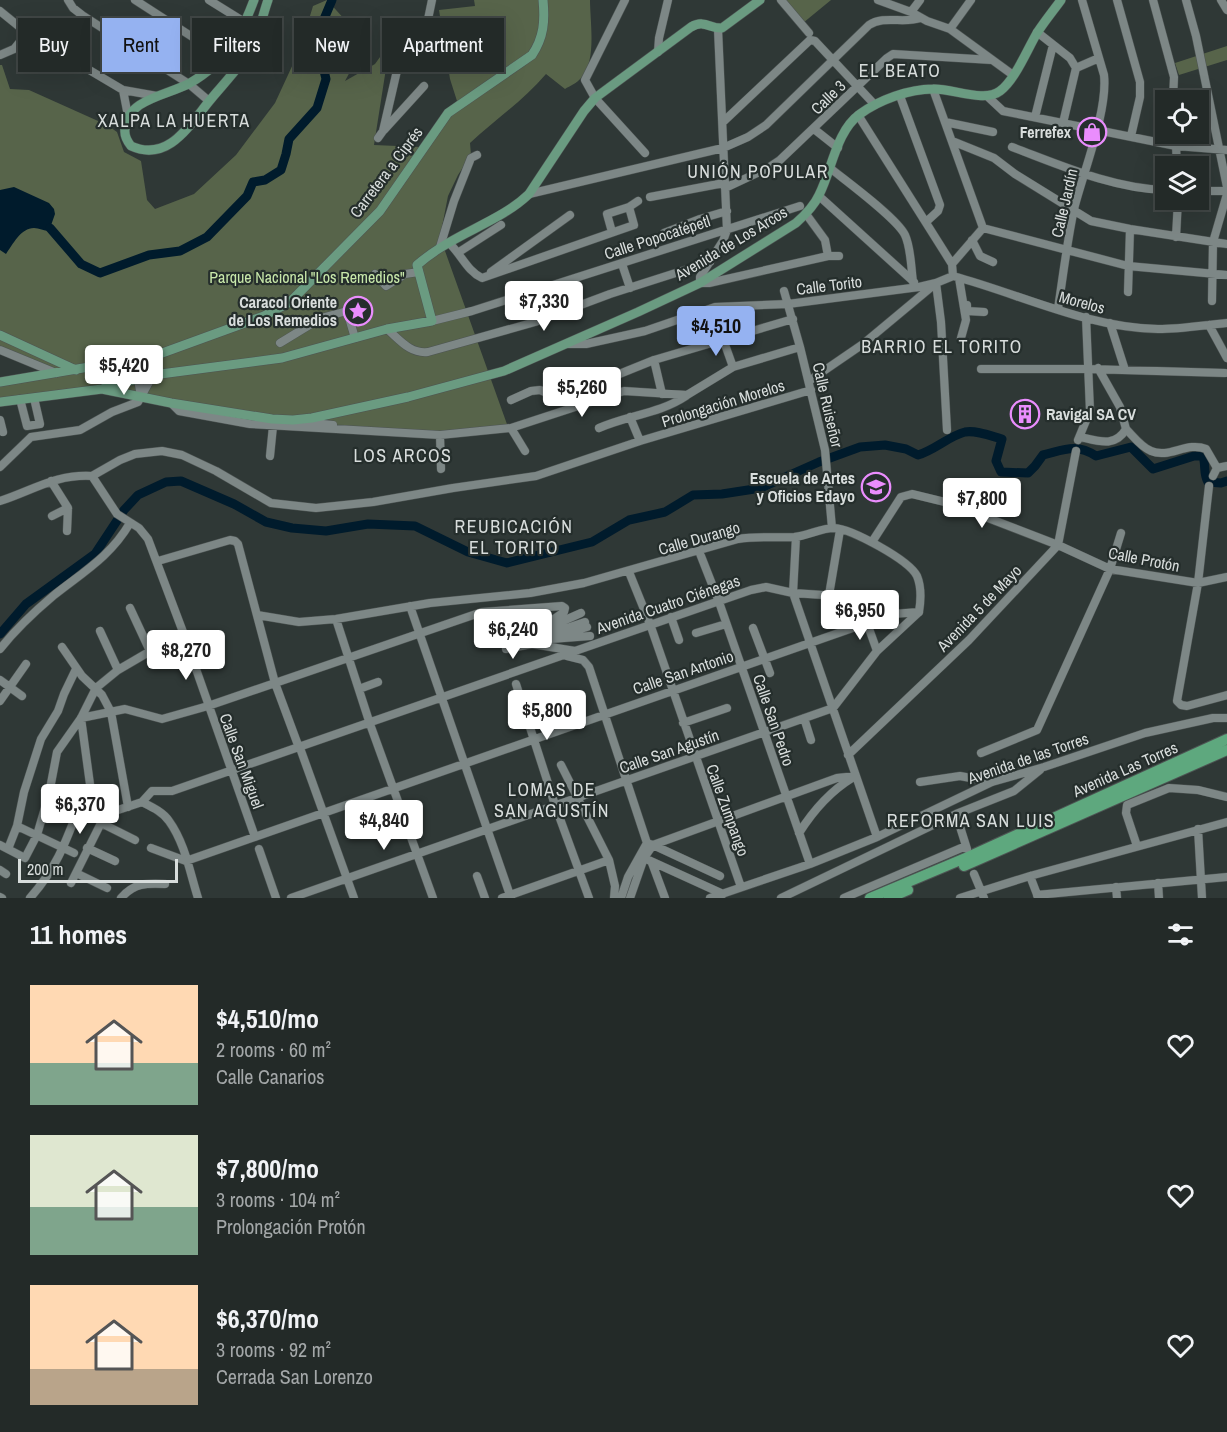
<!DOCTYPE html>
<html lang="en">
<head>
<meta charset="utf-8">
<style>
	:root { --surface:#232a28; --page:#2b3230; --text:#f1f3f6; --muted:#a3a7a8; --line:#404645; --accent:#95b2f1 }
	body { margin:0; font-family:"Archivo Narrow",sans-serif; background:var(--page); color:var(--text); height:100vh; display:flex; flex-direction:column; font-size:22px; white-space:nowrap }
	* { box-sizing:border-box; margin:0 }
	p { font-size:20px; color:var(--muted) }
	.icon { flex:none; width:33px; height:33px; fill:none; stroke:currentColor; stroke-width:2; stroke-linecap:round; stroke-linejoin:round }
	.map { position:relative; height:898px; overflow:hidden }
	.side { display:flex; flex-direction:column; background:var(--surface); flex:1 }
	.side>* { flex:none }
	.top-card { position:absolute; left:18px; top:18px; width:600px; height:54px; display:flex; gap:12px }
	.fabs { position:absolute; left:1155px; top:90px; display:grid; gap:12px }
	.fabs a { display:grid; place-items:center; width:54px; height:54px; border-radius:0px; background:var(--surface); box-shadow:0 6px 24px #0002,0 0 0 2px var(--line); font-size:30px }
	.scale { position:absolute; left:18px; bottom:15px; width:160px; box-sizing:border-box; padding-left:6px; border:3px solid #d8dddc; border-top:0; font-size:16px; line-height:21px; white-space:nowrap; color:#d8dddc; -webkit-text-stroke:4px #252e2c; paint-order:stroke }
	.price { position:absolute; translate:-50% -51px; padding:0 14px; border-radius:6px; background:#fff; color:#222; font-size:20px; line-height:39px; filter:drop-shadow(0 2px 3px #0008) }
	.price::after { content:''; position:absolute; left:50%; top:36px; width:18px; height:14px; margin-left:-9px; background:inherit; clip-path:polygon(0 0,100% 0,50% 100%) }
	.price.active { background:var(--accent); color:#111 }
	ul { padding:0; list-style:none }
	li { display:flex; align-items:center; gap:18px; height:150px; padding:0 30px }
	li span { display:grid; place-items:center; flex:none; width:168px; height:120px; border-radius:0px; color:#555 }
	li>.icon { margin-inline-start:auto }
	span .icon { width:72px; height:72px; fill:#fffc; stroke-width:1 }
	li b { font-size:26px }
	h2 { display:flex; justify-content:space-between; align-items:center; height:72px; padding:0 30px; font-size:26px }
	.tag { padding:0 21px; border-radius:0px; background:var(--surface); box-shadow:0 6px 24px #0002,0 0 0 2px var(--line); font-size:21px; line-height:54px }
	.tag.active { background:var(--accent); color:#111 }
	.map>svg:first-child { display:block }
	.park { fill:#57644a }
	.water { fill:#001b2c }
	.lines { fill:none; stroke-linecap:round; stroke-linejoin:round }
	.river { stroke:#001b2c; stroke-width:9 }
	.minor-casing { stroke:#4d5453; stroke-width:9 }
	.major-casing { stroke:#4d5453; stroke-width:10 }
	.highway-casing { stroke:#4d5453; stroke-width:12 }
	.minor { stroke:#7d8786; stroke-width:8 }
	.major { stroke:#6a9b81; stroke-width:9 }
	.highway { stroke:#5ea87e; stroke-width:10 }
	.labels { text-anchor:middle; stroke-width:4.5; stroke-linejoin:round; paint-order:stroke }
	.street-label { font-size:16px; fill:#d8dddc; stroke:#252e2c }
	.poi-label { font-size:16px; font-weight:bold; fill:#d8dddc; stroke:#252e2c; text-anchor:end }
	.park-label { font-size:16px; fill:#c8e8aa; stroke:#252e2c }
	.neighbourhood-label { font-size:18px; letter-spacing:1.5px; fill:#d8dddc; stroke:#252e2c }
</style>
</head>
<body>
<div class="map">
<svg width="1227" height="898" viewBox="0 0 1227 898">
	<rect width="100%" height="100%" fill="#2f3836"/>
	<path class="park" d="M 327,0 L 356,32 L 359,55 L 345,81 L 375,64 L 390,43 L 374,145 L 420,147 L 445,112 L 457,101 L 450,79 L 439,10 L 475,6 L 474,0 L 590,0 C 590,22 597,61 581,78 C 577,83 570,86 565,89 L 546,74 C 524,100 496,119 470,143 L 471,155 L 458,175 L 448,196 L 440,237 L 508,427 L 452,432 L 338,429 L 322,415 L 305,418 L 262,416 L 125,390 L 105,384 L 0,399 L 0,384 L 63,375 L 0,349 L 0,65 L 2,65 L 10,89 L 29,90 L 107,125 L 117,132 L 124,152 L 141,161 L 147,200 L 155,209 L 194,194 L 236,155 L 275,103 L 300,49 L 313,6 Z
		M 784,0 L 831,0 L 803,23 Z
		M 1227,46 L 1227,60 L 1179,75 L 1175,63 Z"/>
	<path class="water" d="M 14,187 L 49,203 L 54,209 L 55,214 L 49,231 C 44,231 39,228 34,228 C 21,228 13,244 6,254 L 0,250 L 0,190 Z"/>
	<g class="lines">
		<path class="river" d="M 50,228 L 81,264 L 100,273 L 149,255 L 180,251 L 207,237 L 247,196 L 253,182 L 265,180 L 281,170 L 286,154 L 289,139 L 317,108 L 326,79 L 320,54 L 319,31 L 332,0
			M 0,634 L 26,604 L 95,554 L 124,510 L 138,495 L 166,482 L 181,481 L 234,504 L 266,522 L 292,528 L 326,531 L 368,524 L 415,526 L 468,552 L 507,563 L 592,542 L 629,520 L 665,512 L 693,495 L 722,494 L 761,488 L 819,462 L 860,447 L 885,445 L 906,449 L 918,455 C 935,450 949,436 965,432 C 976,430 991,436 1002,439 L 996,461 L 1001,472 L 1028,473 L 1035,466 L 1043,455 C 1064,450 1076,443 1096,456 L 1131,447 L 1153,469 L 1194,456 L 1203,456 C 1206,465 1203,474 1208,482 L 1221,483 L 1227,481"/>
		<g class="minor-casing">
			<path id="minor" d="M 68,0 L 73,8 L 82,15 L 189,84 L 209,101
				M 135,0 L 211,49 L 227,52
				M 209,0 L 246,23
				M 625,0 L 585,80 L 595,98 L 645,153
				M 781,0 L 809,33
				M 878,0 L 911,12 L 927,21 L 950,29 L 1013,75
				M 1117,0 L 1140,82 L 1140,97 L 1131,136
				M 1153,0 L 1174,77 L 1173,100
				M 1186,0 L 1196,36 L 1227,187
				M 1221,0 L 1227,10
				M 0,11 L 27,33 L 123,90 L 157,96
				M 911,12 L 920,0
				M 718,29 L 727,230 L 723,241 L 700,277 L 700,283 L 709,283 L 828,256 L 839,256
				M 950,29 L 971,0
				M 1037,32 L 1070,58 L 1076,68
				M 658,52 L 659,38 L 668,0
				M 0,55 L 14,49 L 27,33
				M 1076,68 L 1099,58
				M 933,89 L 983,228
				M 123,90 L 128,116
				M 900,96 L 940,205 L 938,211 L 926,222
				M 987,96 L 1003,111 L 1176,146 L 1227,150
				M 858,115 L 952,264 L 953,276
				M 1035,117 L 1053,45
				M 723,122 L 810,40 L 815,41 L 875,105
				M 945,122 L 993,132
				M 1063,123 L 1076,68
				M 814,129 L 838,148
				M 384,130 L 424,86
				M 378,138 L 383,131 L 399,62 L 426,29 L 432,0
				M 952,141 L 994,158 L 1015,174 L 1091,221 L 1130,229 L 1227,244
				M 1176,146 L 1177,166
				M 1012,147 C 1060,165 1114,189 1166,190
				M 830,168 C 846,181 897,218 905,235 C 911,248 911,267 913,282
				M 725,188 L 768,168 L 780,160 L 887,58 L 893,54 L 992,60
				M 1198,191 L 1227,191
				M 529,194 L 723,148 L 748,137 L 766,125 L 869,25 C 884,15 904,24 920,18
				M 819,196 L 914,282
				M 650,197 L 724,183
				M 806,214 L 825,240 L 828,256
				M 983,228 L 1128,266 L 1227,275
				M 612,232 L 607,214 L 629,207 L 638,201
				M 664,233 L 700,219 L 727,211
				M 1176,237 L 1178,200
				M 972,240 L 980,256 L 993,262
				M 449,243 C 461,254 467,271 482,278 L 634,225 L 629,207
				M 440,247 L 454,201 L 471,158 L 477,155
				M 459,252 L 501,225
				M 622,264 L 630,288
				M 952,264 L 983,228
				M 491,272 L 570,215
				M 375,274 L 386,286 L 405,274 L 419,272
				M 953,276 C 1020,294 1088,328 1158,329 C 1181,329 1204,325 1227,323
				M 959,278 L 966,320 L 961,338
				M 936,283 L 941,322 L 947,430
				M 784,291 L 800,347 L 825,450 L 832,528
				M 1128,292 L 1130,229
				M 1212,301 L 1213,242 L 1227,194
				M 967,305 L 967,311 L 984,312
				M 1058,309 C 1063,276 1067,242 1074,209 C 1083,173 1108,111 1104,75 L 1082,0
				M 432,321 L 472,311 L 800,206
				M 1110,323 L 1125,370
				M 1209,325 L 1227,358
				M 387,329 C 400,340 410,354 428,352 L 535,322 L 610,294 L 710,262
				M 723,339 L 733,367
				M 280,343 L 321,318 L 347,311 L 355,338
				M 567,344 L 586,344 L 645,331 L 715,307 L 788,304 L 919,287 L 936,283 L 953,276
				M 0,350 L 56,373
				M 654,360 L 662,394
				M 135,361 L 141,397
				M 1098,368 L 1120,407 L 1126,429
				M 981,369 L 1088,369 L 1225,373
				M 809,381 L 863,344 L 935,284
				M 20,399 L 27,426 L 40,424 L 34,398
				M 511,400 L 531,391 L 540,390 L 561,399 L 568,397 L 602,381 L 654,360 L 793,319
				M 171,403 L 179,411 L 250,424 L 440,435 L 511,428 L 624,391 L 687,395 L 733,367 L 800,347
				M 630,417 L 640,441
				M 0,420 L 3,432
				M 303,422 L 333,425
				M 511,428 L 525,451
				M 599,428 C 628,415 659,414 686,396
				M 1126,429 C 1133,436 1141,447 1151,451 C 1169,459 1187,441 1206,449 L 1217,468
				M 440,435 L 441,469
				M 1080,437 C 1098,441 1115,448 1126,429
				M 1078,440 L 1090,411 L 1086,317
				M 270,456 L 273,426
				M 0,467 L 31,437 L 80,430 L 112,412 L 138,402 L 153,375 L 154,356
				M 1217,468 L 1227,466
				M 92,476 L 120,460 L 135,454 L 162,451 L 182,455 L 216,471 L 271,503 L 316,508 L 373,502 L 453,488 L 536,476 L 640,441 L 811,390
				M 92,476 L 117,514 L 139,528 L 148,539 L 183,632 L 255,837
				M 1213,476 L 1217,468
				M 51,481 L 68,508 L 67,531
				M 1209,486 L 1198,583 L 1177,701 L 1181,705 L 1187,706 L 1227,695
				M 0,501 C 34,490 55,474 92,476
				M 52,516 L 68,508
				M 796,537 L 793,593 L 877,837
				M 872,542 L 901,497 L 912,494 L 949,503 L 1058,545 L 1110,569 L 1198,583 L 1227,577
				M 699,551 L 719,602 L 810,864
				M 158,561 L 230,540 L 235,541 L 238,544 L 275,683 L 298,745
				M 629,572 L 650,624 L 741,887
				M 829,595 L 840,530
				M 410,606 L 511,898
				M 130,608 L 150,651
				M 257,615 L 299,622 L 336,619 L 430,603 L 530,593 L 584,583 L 738,539 C 757,536 775,538 794,537 C 807,536 821,528 834,528 C 852,529 909,560 917,576 C 922,588 921,600 919,612
				M 671,617 L 679,640
				M 336,619 L 370,724 L 433,898
				M 867,623 L 877,651
				M 753,628 L 770,673
				M 100,631 L 118,670
				M 696,633 L 726,624
				M 549,634 L 585,622
				M 565,634 L 587,627
				M 538,640 L 590,636
				M 532,644 L 563,621 L 581,613
				M 62,647 L 82,676 L 102,695 L 111,712 L 128,807
				M 0,649 C 15,630 34,612 53,596 C 83,572 110,557 130,523
				M 506,649 L 532,644 L 575,651
				M 567,656 L 583,660 L 589,667 L 647,843
				M 0,680 L 22,696
				M 516,684 L 555,805 L 589,898
				M 359,689 L 378,682
				M 0,701 L 26,664
				M 81,718 L 125,709 L 162,719 L 208,706 L 482,612 L 562,606 L 565,608 L 564,612 L 538,630 L 500,636
				M 81,718 L 92,799 L 109,813
				M 804,718 L 811,740
				M 683,723 L 727,708
				M 300,748 L 354,898
				M 981,753 L 1037,730 L 1110,569 L 1121,533
				M 848,755 L 969,640 L 1058,545 L 1076,451
				M 561,765 L 609,860 L 615,886 L 614,898
				M 920,782 L 960,776 L 992,782
				M 142,802 L 152,791 L 172,791 L 751,590 L 766,587 L 793,593 L 868,598 L 893,614
				M 956,814 L 967,849
				M 101,823 L 135,840
				M 17,826 L 74,853
				M 1198,829 L 1202,898
				M 799,833 C 813,811 829,792 852,778
				M 647,843 L 653,845 L 837,778 L 856,776
				M 0,845 L 25,858 L 37,835 L 49,794 L 57,752 L 81,718 L 96,688 L 118,670 L 183,632
				M 1137,846 L 1126,813 L 1127,805 L 1169,788 L 1198,790 L 1227,797
				M 87,848 L 115,861
				M 151,848 L 186,861 L 867,623 L 893,614 L 919,612
				M 8,849 L 17,826 L 24,792 L 41,739 L 58,711 L 64,694 L 76,669
				M 259,849 L 276,898
				M 644,858 L 723,894
				M 652,863 L 665,898
				M 0,870 L 6,874
				M 76,873 L 107,888
				M 974,874 L 984,898
				M 477,876 L 485,898
				M 1030,876 L 1038,897
				M 71,883 L 101,823 L 109,813 L 142,802 C 152,807 163,812 169,821 C 185,843 190,873 198,898
				M 1158,883 L 1159,898
				M 1116,887 L 1117,898
				M 1037,895 L 1227,877
				M 0,897 L 2,898
				M 30,898 C 58,866 66,841 81,802
				M 121,898 C 134,883 146,883 165,884
				M 291,898 L 833,708 L 877,651 L 919,612
				M 502,898 L 609,860
				M 621,898 L 628,877 L 647,843
				M 630,898 L 644,858 L 653,845 L 720,876
				M 710,898 L 810,864 L 877,837 L 992,782 L 1044,767 L 1145,733 L 1213,718 L 1227,718
				M 781,898 L 956,814 L 1014,791 L 1040,770
				M 844,898 L 966,846
				M 960,898 L 1030,876 L 1227,822"/>
		</g>
		<g class="major-casing">
			<path id="major" d="M 254,0 C 245,24 235,46 216,64 C 208,71 199,78 190,83 C 169,95 126,99 125,129 C 124,136 127,141 131,146 C 169,163 190,124 211,99 C 226,81 242,65 253,44 C 260,30 263,14 268,0
				M 0,335 L 76,370
				M 0,382 L 154,356 L 264,316 L 290,302 L 380,211 L 448,113 L 532,55 C 544,37 545,21 543,0
				M 104,388 L 153,375 L 282,358 L 387,329 L 432,321 L 417,265 C 424,259 432,253 440,248 C 469,229 504,218 529,194 L 584,111 L 595,98 L 691,27 C 705,19 710,29 722,28 L 760,0
				M 0,402 L 102,389 L 171,403 L 272,419 L 293,420 L 312,418 L 408,397 L 504,371 L 638,312 L 700,283 L 796,223 C 805,215 814,206 819,195 C 832,170 836,131 860,114 C 879,100 909,89 933,89 C 951,88 985,103 1000,91 C 1015,80 1027,50 1037,33 C 1044,22 1053,11 1061,0"/>
		</g>
		<g class="highway-casing">
			<path id="highway" d="M 964,866 L 1227,750
				M 870,898 L 970,856 L 1227,739
				M 889,898 L 908,890"/>
		</g>
		<use href="#minor" class="minor"/>
		<use href="#major" class="major"/>
		<use href="#highway" class="highway"/>
	</g>
	<defs>
		<g id="shop-ring" transform="scale(1.5)"><circle r="9.5" fill="#252e2c" stroke="#ea8dfd" stroke-width="1.5"/><path d="M-5-2.5h2.3a2.7 3.5 0 0 1 5.4 0H5L5.5 6h-11ZM-1.5-2.5h3a1.5 2.3 0 0 0-3 0Z" fill="#ea8dfd"/></g>
		<g id="sight-ring" transform="scale(1.5)"><circle r="9.5" fill="#252e2c" stroke="#ea8dfd" stroke-width="1.5"/><path d="M0-6L1.8-2.2L6-1.7L2.9 1.2L3.7 5.4L0 3.3L-3.7 5.4L-2.9 1.2L-6-1.7L-1.8-2.2Z" fill="#ea8dfd"/></g>
		<g id="building-ring" transform="scale(1.5)"><circle r="9.5" fill="#252e2c" stroke="#ea8dfd" stroke-width="1.5"/><path d="M-4-6H4V6H1V3H-1V6H-4ZM-2.5-4.3h1.7v1.8h-1.7ZM.8-4.3h1.7v1.8H.8ZM-2.5-1h1.7V.8h-1.7ZM.8-1h1.7V.8H.8Z" fill="#ea8dfd"/></g>
		<g id="school-ring" transform="scale(1.5)"><circle r="9.5" fill="#252e2c" stroke="#ea8dfd" stroke-width="1.5"/><path d="M0-5L7-2L0 1L-7-2ZM-4 1L0 2.5L4 1V4Q0 6-4 4Z" fill="#ea8dfd"/></g>
	</defs>
	<g fill-rule="evenodd">
		<use href="#shop-ring" x="1092" y="132"/>
		<use href="#sight-ring" x="358" y="311"/>
		<use href="#building-ring" x="1025" y="414"/>
		<use href="#school-ring" x="876" y="487"/>
	</g>
	<g class="labels">
		<g class="street-label">
			<text transform="translate(828 97) rotate(-44)" y="6">Calle 3</text>
			<text transform="translate(386 172) rotate(-53)" y="6">Carretera a Ciprés</text>
			<text transform="translate(1064 203) rotate(-77)" y="6">Calle Jardín</text>
			<text transform="translate(657 237) rotate(-18)" y="6">Calle Popocatépetl</text>
			<text transform="translate(731 243) rotate(-31)" y="6">Avenida de Los Arcos</text>
			<text transform="translate(829 285) rotate(-7)" y="6">Calle Torito</text>
			<text transform="translate(1082 302) rotate(15)" y="6">Morelos</text>
			<text transform="translate(723 403) rotate(-17)" y="6">Prolongación Morelos</text>
			<text transform="translate(828 405) rotate(77)" y="6">Calle Ruiseñor</text>
			<text transform="translate(699 538) rotate(-16)" y="6">Calle Durango</text>
			<text transform="translate(1144 559) rotate(11)" y="6">Calle Protón</text>
			<text transform="translate(668 604) rotate(-19)" y="6">Avenida Cuatro Ciénegas</text>
			<text transform="translate(979 608) rotate(-46)" y="6">Avenida 5 de Mayo</text>
			<text transform="translate(683 672) rotate(-19)" y="6">Calle San Antonio</text>
			<text transform="translate(774 720) rotate(71)" y="6">Calle San Pedro</text>
			<text transform="translate(669 751) rotate(-19)" y="6">Calle San Agustín</text>
			<text transform="translate(1028 758) rotate(-19)" y="6">Avenida de las Torres</text>
			<text transform="translate(242 761) rotate(70)" y="6">Calle San Miguel</text>
			<text transform="translate(1125 769) rotate(-24)" y="6">Avenida Las Torres</text>
			<text transform="translate(728 810) rotate(70)" y="6">Calle Zumpango</text>
		</g>
		<g class="poi-label">
			<text x="1071" y="138">Ferrefex</text>
			<text x="337" y="308">Caracol Oriente<tspan x="337" dy="18">de Los Remedios</tspan></text>
			<text x="1046" y="420" text-anchor="start">Ravigal SA CV</text>
			<text x="855" y="484">Escuela de Artes<tspan x="855" dy="18">y Oficios Edayo</tspan></text>
		</g>
		<g class="park-label">
			<text x="307" y="283">Parque Nacional "Los Remedios"</text>
		</g>
		<g class="neighbourhood-label">
			<text x="900" y="77">EL BEATO</text>
			<text x="174" y="127">XALPA LA HUERTA</text>
			<text x="758" y="178">UNIÓN POPULAR</text>
			<text x="942" y="353">BARRIO EL TORITO</text>
			<text x="403" y="462">LOS ARCOS</text>
			<text x="514" y="533">REUBICACIÓN<tspan x="514" dy="21">EL TORITO</tspan></text>
			<text x="552" y="796">LOMAS DE<tspan x="552" dy="21">SAN AGUSTÍN</tspan></text>
			<text x="971" y="827">REFORMA SAN LUIS</text>
		</g>
	</g>
</svg>
<div class="fabs">
<a><svg class="icon" aria-label="locate" viewBox="0 0 24 24"><circle cx="12" cy="12" r="6"/><path d="M12 2v4M12 18v4M2 12h4M18 12h4"/></svg></a>
<a><svg class="icon" aria-label="layers" viewBox="0 0 24 24"><path d="M12 4l9 5-9 5-9-5zM3 14l9 5 9-5"/></svg></a>
</div>
<div class="scale">200 m</div>
<b class="price" style="left:544px;top:332px">$7,330</b>
<b class="price active" style="left:716px;top:357px">$4,510</b>
<b class="price" style="left:124px;top:396px">$5,420</b>
<b class="price" style="left:582px;top:418px">$5,260</b>
<b class="price" style="left:982px;top:529px">$7,800</b>
<b class="price" style="left:860px;top:641px">$6,950</b>
<b class="price" style="left:513px;top:660px">$6,240</b>
<b class="price" style="left:186px;top:681px">$8,270</b>
<b class="price" style="left:547px;top:741px">$5,800</b>
<b class="price" style="left:80px;top:835px">$6,370</b>
<b class="price" style="left:384px;top:851px">$4,840</b>
<div class="top-card">
<a class="tag">Buy</a>
<a class="tag active">Rent</a>
<a class="tag">Filters</a>
<a class="tag">New</a>
<a class="tag">Apartment</a>
</div>
</div>
<section class="side">
<h2>11 homes<svg class="icon" aria-label="filters" viewBox="0 0 24 24"><path d="M4 7h16M4 17h16"/><circle cx="9" cy="7" r="2"/><circle cx="15" cy="17" r="2"/></svg></h2>
<ul>
<li><span style="background:linear-gradient(#ffd9b3 65%,#7fa58c 0)"><svg class="icon" aria-label="home" viewBox="0 0 24 24"><path d="M3 11l9-7 9 7M6 9v11h12V9"/></svg></span><div><b>$4,510/mo</b><p>2 rooms · 60 m²</p><p>Calle Canarios</p></div><svg class="icon" aria-label="heart" viewBox="0 0 24 24"><path d="M12 20l-8-8c-3-5 5-10 8-4 3-6 11-1 8 4z"/></svg></li>
<li><span style="background:linear-gradient(#dfe7d0 60%,#7fa58c 0)"><svg class="icon" aria-label="home" viewBox="0 0 24 24"><path d="M3 11l9-7 9 7M6 9v11h12V9"/></svg></span><div><b>$7,800/mo</b><p>3 rooms · 104 m²</p><p>Prolongación Protón</p></div><svg class="icon" aria-label="heart" viewBox="0 0 24 24"><path d="M12 20l-8-8c-3-5 5-10 8-4 3-6 11-1 8 4z"/></svg></li>
<li><span style="background:linear-gradient(#ffd9b3 70%,#b9a48a 0)"><svg class="icon" aria-label="home" viewBox="0 0 24 24"><path d="M3 11l9-7 9 7M6 9v11h12V9"/></svg></span><div><b>$6,370/mo</b><p>3 rooms · 92 m²</p><p>Cerrada San Lorenzo</p></div><svg class="icon" aria-label="heart" viewBox="0 0 24 24"><path d="M12 20l-8-8c-3-5 5-10 8-4 3-6 11-1 8 4z"/></svg></li>
</ul>
</section>
</body>
</html>
